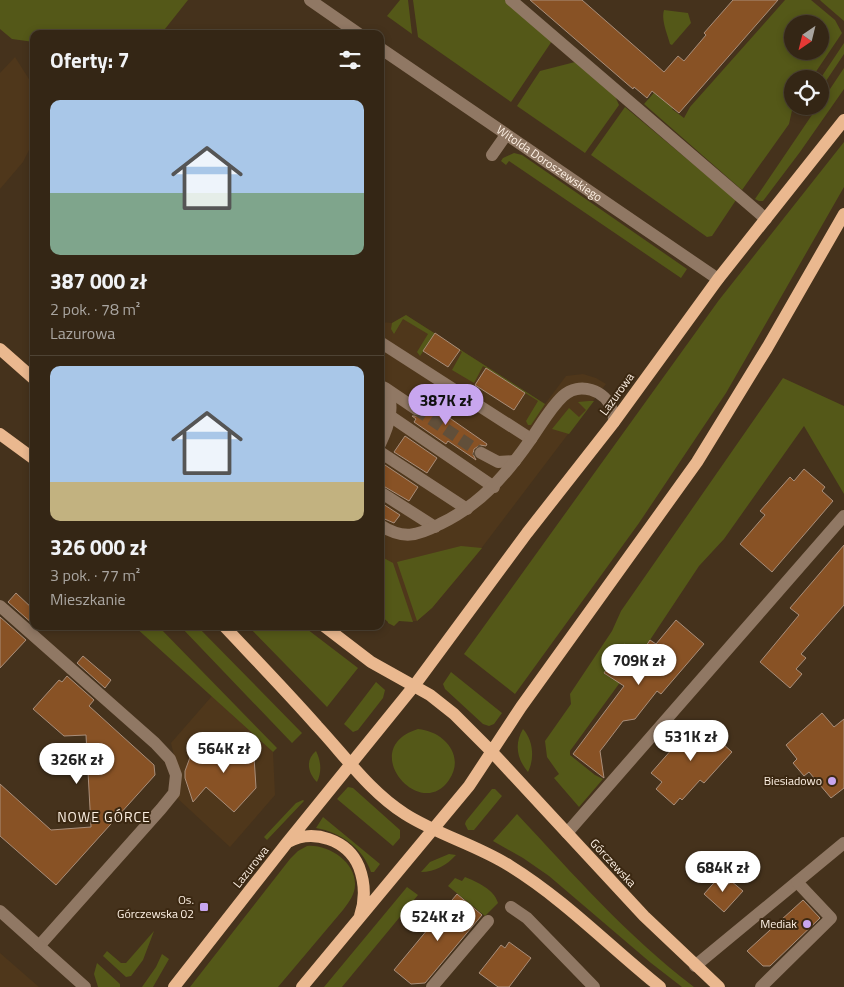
<!DOCTYPE html>
<html lang="pl">
<head>
<meta charset="utf-8">
<style>
	:root { --surface:#342615; --page:#3c2e1e; --text:#f1f3f6; --muted:#a9a5a0; --line:#4e4334; --accent:#c8a6ef }
	body { margin:0; font-family:"Titillium Web",sans-serif; background:var(--page); color:var(--text); height:100vh; display:flex; flex-direction:column; font-size:19px; white-space:nowrap }
	* { box-sizing:border-box; margin:0 }
	p { font-size:16px; color:var(--muted) }
	.icon { flex:none; width:28px; height:28px; fill:none; stroke:currentColor; stroke-width:2; stroke-linecap:round; stroke-linejoin:round }
	.map { position:relative; flex:1; overflow:hidden }
	.panel { position:absolute; left:30px; top:30px; width:354px; height:600px; display:flex; flex-direction:column; background:var(--surface); border-radius:10px; box-shadow:0 2px 8px #0003,0 0 0 1px var(--line) }
	.panel>* { flex:none }
	.needle { width:32px; rotate:215deg }
	.tools { position:absolute; left:784px; top:15px; display:grid; gap:10px }
	.tools a { display:grid; place-items:center; width:45px; height:45px; border-radius:50%; background:var(--surface); box-shadow:0 2px 8px #0003,0 0 0 1px var(--line); font-size:25px }
	.price { position:absolute; translate:-50% -42px; padding:0 11px; border-radius:18px; background:#fff; color:#222; font-size:16px; line-height:32px; filter:drop-shadow(0 1px 2px #0008) }
	.price::after { content:''; position:absolute; left:50%; top:30px; width:15px; height:11px; margin-left:-8px; background:inherit; clip-path:polygon(0 0,100% 0,50% 100%) }
	.price.active { background:var(--accent); color:#111 }
	ul { padding:0; list-style:none }
	li { display:grid; align-content:center; gap:10px; height:265px; padding:0 20px }
	li+li { border-top:1px solid var(--line) }
	li span { display:grid; place-items:center; height:155px; border-radius:10px; color:#555 }
	li>.icon { margin-inline-start:auto }
	span .icon { width:90px; height:90px; fill:#fffc; stroke-width:1 }
	li b { font-size:21px }
	h2 { display:flex; justify-content:space-between; align-items:center; height:60px; padding:0 20px; font-size:21px }
	.map>svg:first-child { display:block }
	.built { fill:#4f371b }
	.green { fill:#545818; fill-rule:evenodd }
	.building { fill:#885225; stroke:#a98e7a }
	.lines { fill:none; stroke-linecap:round; stroke-linejoin:round }
	.minor-tunnel { stroke:#614f3a; stroke-width:12; stroke-dasharray:12 6; stroke-linecap:butt }
	.minor { stroke:#907864; stroke-width:12 }
	.major { stroke:#eab88f; stroke-width:12 }
	.poi-dot { fill:#c8a6ef; stroke:#3b2812; stroke-width:2 }
	.labels { text-anchor:middle; stroke-width:4; stroke-linejoin:round; paint-order:stroke }
	.street-label { font-size:12px; fill:#fef1e4; stroke:#3b2812 }
	.poi-label { font-size:12px; fill:#fef1e4; stroke:#3b2812; text-anchor:end }
	.neighbourhood-label { font-size:14px; letter-spacing:1px; fill:#fef1e4; stroke:#3b2812 }
</style>
</head>
<body>
<div class="map">
<svg width="844" height="987" viewBox="0 0 844 987">
	<rect width="100%" height="100%" fill="#45321c"/>
	<path class="built" d="M 15,57 L 34,87 L 34,140 L 23,162 L 0,189 L 0,73 Z
		M 406,315 L 545,404 L 566,376 L 583,374 L 596,378 L 606,384 L 474,558 L 432,608 L 417,621 L 399,621 L 394,626 L 388,623 L 388,622 L 380,615 L 380,322 L 392,323 Z
		M 212,696 L 273,752 L 275,795 L 230,847 L 176,797 L 176,764 L 171,743 Z
		M 0,953 L 39,987 L 0,987 Z"/>
	<path class="green" d="M 0,0 L 188,0 L 161,34 L 34,34 L 34,42 L 12,39 L 0,29 Z
		M 400,0 L 408,0 L 412,34 L 387,16 Z
		M 413,0 L 505,0 L 552,41 L 511,102 L 418,37 Z
		M 785,0 L 811,0 L 835,20 L 842,33 L 811,79 L 792,79 L 793,106 L 789,124 L 742,190 L 644,104 L 660,86 L 678,103 L 672,109 L 684,118 L 690,107 ZM 792,24 L 820,24 L 820,51 L 792,51 Z
		M 820,0 L 844,0 L 844,21 L 822,2 Z
		M 664,10 L 688,13 L 691,23 L 672,45 L 670,44 C 667,33 661,20 664,10 Z
		M 844,43 L 844,54 L 820,90 L 820,79 Z
		M 575,62 L 615,96 L 619,105 L 585,153 L 517,106 L 540,71 Z
		M 844,68 L 844,89 L 800,152 L 763,201 L 759,201 L 755,199 L 818,106 L 820,106 L 820,104 Z
		M 625,107 L 736,200 L 712,236 L 707,237 L 591,155 Z
		M 844,142 L 844,187 L 726,393 L 639,523 L 515,694 L 464,654 L 719,300 Z
		M 514,153 L 522,155 L 687,269 L 681,278 L 509,161 L 506,165 L 501,161 L 503,158 Z
		M 406,315 L 545,404 L 531,425 L 528,425 L 526,421 L 538,401 L 483,366 L 474,383 L 452,370 L 462,352 L 435,334 L 420,356 L 417,352 L 428,334 L 403,319 L 394,334 L 391,329 L 392,323 Z
		M 783,378 L 844,406 L 844,494 L 804,426 L 724,539 L 699,566 L 640,655 L 570,751 L 570,755 L 595,775 L 603,779 L 579,807 L 554,778 L 559,774 L 547,757 L 545,741 L 571,704 L 570,694 L 612,631 L 621,611 Z
		M 589,401 L 594,401 L 569,434 L 552,429 L 569,408 L 579,417 L 586,410 L 578,402 Z
		M 461,546 L 482,548 L 432,608 L 417,621 L 397,562 Z
		M 380,556 L 393,563 L 413,622 L 399,621 L 394,626 L 388,623 L 388,622 L 380,615 Z
		M 134,626 L 158,626 L 277,748 L 273,752 Z
		M 180,626 L 197,626 L 302,733 L 292,743 Z
		M 248,626 L 303,626 L 358,668 L 327,707 Z
		M 451,672 L 502,713 L 494,724 L 489,726 L 483,724 L 445,689 L 443,684 Z
		M 376,682 L 385,690 L 383,698 L 358,730 L 353,732 L 344,724 Z
		M 418,729 C 443,731 466,755 449,780 C 420,823 356,748 418,729 Z
		M 523,729 C 533,740 535,758 528,772 C 517,759 514,744 523,729 Z
		M 316,751 C 321,761 322,772 317,782 C 308,773 305,760 316,751 Z
		M 348,787 L 353,788 L 400,830 L 400,838 L 393,846 L 337,799 Z
		M 492,789 L 495,789 L 502,796 L 474,830 L 468,830 L 465,824 L 466,821 Z
		M 303,800 L 304,801 L 267,840 L 264,837 L 296,803 Z
		M 517,814 C 574,875 627,936 694,987 L 682,987 L 651,963 L 549,876 L 523,858 L 493,841 Z
		M 323,817 L 380,864 L 374,872 L 371,872 C 363,848 340,832 316,828 Z
		M 307,846 C 328,844 356,862 355,885 C 355,894 349,902 343,910 L 278,987 L 190,987 L 290,859 L 298,851 Z
		M 449,854 L 456,855 C 447,865 435,872 421,872 L 430,862 Z
		M 465,877 C 477,882 494,889 498,903 L 485,916 L 448,886 L 455,878 L 462,881 Z
		M 407,887 L 418,895 L 342,987 L 324,987 Z
		M 154,931 L 143,960 L 131,976 L 126,977 L 103,956 L 107,951 L 121,963 L 126,963 Z
		M 162,954 L 169,959 L 153,987 L 142,987 L 156,967 Z
		M 97,963 L 120,984 L 120,987 L 98,987 L 94,974 Z"/>
	<path class="building" d="M 530,0 L 582,0 L 664,72 L 678,56 L 684,61 L 706,35 L 704,33 L 733,0 L 778,0 L 679,113 L 652,91 L 647,98 L 634,87 L 633,89 Z
		M 435,333 L 460,350 L 448,367 L 423,351 Z
		M 486,368 L 525,393 L 514,410 L 475,385 Z
		M 428,391 L 446,404 L 441,412 L 487,444 L 486,446 L 480,445 L 474,449 L 473,454 L 476,460 L 448,441 L 446,444 L 414,422 L 416,419 L 412,416 L 419,416 L 423,413 L 423,406 L 421,402 Z
		M 405,436 L 437,458 L 427,473 L 394,452 Z
		M 385,465 L 418,487 L 409,501 L 380,484 L 380,473 Z
		M 804,469 L 825,487 L 822,491 L 833,501 L 772,572 L 740,544 L 765,515 L 760,511 L 790,477 L 794,481 Z
		M 380,502 L 400,515 L 394,523 L 380,517 Z
		M 844,545 L 844,605 L 801,654 L 806,658 L 796,669 L 802,674 L 790,688 L 760,662 L 799,615 L 790,608 Z
		M 16,593 L 34,610 L 34,625 L 8,602 Z
		M 0,617 L 26,640 L 0,668 Z
		M 676,620 L 704,644 L 661,694 L 657,691 L 635,719 L 623,721 L 604,746 L 600,751 L 604,778 L 573,754 L 624,686 L 604,673 L 624,644 L 640,655 L 650,640 L 656,644 Z
		M 83,656 L 111,680 L 105,688 L 77,663 Z
		M 67,676 L 94,700 L 89,706 L 154,765 L 155,775 L 56,885 L 0,836 L 0,784 L 51,830 L 91,827 L 86,735 L 64,736 L 33,709 L 59,680 L 62,682 Z
		M 822,713 L 834,727 L 844,719 L 844,788 L 831,798 L 809,772 L 804,776 L 793,763 L 797,759 L 786,745 Z
		M 695,723 L 705,732 L 712,725 L 727,737 L 722,743 L 732,752 L 704,783 L 700,780 L 682,800 L 680,798 L 674,805 L 656,789 L 662,782 L 651,773 Z
		M 230,736 L 254,757 L 255,772 L 256,788 L 234,812 L 206,787 L 193,802 L 185,778 L 185,771 L 192,752 L 205,763 Z
		M 720,876 L 729,884 L 731,881 L 743,891 L 724,912 L 704,894 Z
		M 457,894 L 482,915 L 425,983 L 411,984 L 394,970 Z
		M 803,900 L 820,918 L 770,966 L 763,966 L 747,951 Z
		M 509,942 L 531,958 L 509,987 L 498,987 L 479,973 L 501,945 L 505,948 Z"/>
	<g class="lines">
		<path class="minor-tunnel" d="M 416,409 L 481,453"/>
		<g class="minor">
			<path d="M 310,0 L 359,34"/>
			<path d="M 511,0 L 766,219"/>
			<path id="s1" d="M 380,48 L 718,279"/>
			<path d="M 492,155 L 506,135"/>
			<path d="M 380,342 L 531,439"/>
			<path d="M 380,385 C 399,398 388,428 380,444"/>
			<path d="M 385,388 L 416,409"/>
			<path d="M 390,416 L 494,487"/>
			<path d="M 380,452 L 467,509"/>
			<path d="M 481,453 L 498,462 L 515,461"/>
			<path d="M 380,492 L 435,527"/>
			<path d="M 380,525 C 403,540 417,536 440,524 C 480,505 506,475 531,439 C 541,425 550,408 563,396 C 579,381 606,390 612,410 C 614,414 614,418 614,422"/>
			<path d="M 0,606 L 155,743 L 170,759 L 176,775 L 174,793 L 161,809 L 39,946"/>
			<path d="M 567,833 L 844,516"/>
			<path d="M 511,907 L 527,918 L 594,987"/>
			<path d="M 0,911 L 85,987"/>
			<path d="M 695,966 L 844,843"/>
			<path d="M 432,987 L 488,921"/>
			<path d="M 761,987 L 831,918 L 797,882"/>
		</g>
		<path class="major" d="M 0,349 L 34,379
			M 0,434 L 34,459
			M 224,626 C 255,659 287,692 317,726 C 345,756 370,792 405,814 C 438,835 477,845 510,866 C 565,900 610,947 660,987
			M 324,626 L 371,662 L 430,695 L 454,714 L 492,752 L 644,916 L 719,987
			M 288,842 C 313,828 348,840 359,867 C 365,883 365,901 360,916
			M 174,987 L 286,844 L 414,686 L 527,533 L 614,422 L 718,279 L 844,120
			M 302,987 L 469,786 L 521,707 L 697,462 L 767,348 L 844,214"/>
	</g>
	<g class="poi-dot">
		<circle cx="832" cy="781" r="5"/>
		<rect x="199" y="902" width="10" height="10" rx="2.5"/>
		<circle cx="807" cy="924" r="5"/>
	</g>
	<g class="labels">
		<g class="street-label">
			<text dy="4" stroke="none"><textPath href="#s1" startOffset="205">Witolda Doroszewskiego</textPath></text>
			<text transform="translate(617 394) rotate(-54)" y="4">Lazurowa</text>
			<text transform="translate(613 863) rotate(47)" y="4">Górczewska</text>
			<text transform="translate(251 867) rotate(-52)" y="4">Lazurowa</text>
		</g>
		<g class="poi-label">
			<text x="822" y="785">Biesiadowo</text>
			<text x="194" y="904">Os.<tspan x="194" dy="14">Górczewska 02</tspan></text>
			<text x="797" y="928">Mediak</text>
		</g>
		<g class="neighbourhood-label">
			<text x="104" y="822">NOWE GÓRCE</text>
		</g>
	</g>
</svg>
<div class="tools">
<a><svg class="needle" viewBox="-14 -14 28 28"><path d="M0-13l5 13h-10z" fill="#e53935"/><path d="M0 13l5-13h-10z" fill="#a9a5a0"/></svg></a>
<a><svg class="icon" aria-label="locate" viewBox="0 0 24 24"><circle cx="12" cy="12" r="6"/><path d="M12 2v4M12 18v4M2 12h4M18 12h4"/></svg></a>
</div>
<b class="price active" style="left:446px;top:426px">387K zł</b>
<b class="price" style="left:639px;top:686px">709K zł</b>
<b class="price" style="left:691px;top:762px">531K zł</b>
<b class="price" style="left:224px;top:774px">564K zł</b>
<b class="price" style="left:77px;top:785px">326K zł</b>
<b class="price" style="left:723px;top:893px">684K zł</b>
<b class="price" style="left:438px;top:942px">524K zł</b>
<section class="panel">
<h2>Oferty: 7<svg class="icon" aria-label="filters" viewBox="0 0 24 24"><path d="M4 7h16M4 17h16"/><circle cx="9" cy="7" r="2"/><circle cx="15" cy="17" r="2"/></svg></h2>
<ul>
<li><span style="background:linear-gradient(#a9c7e8 60%,#7fa58c 0)"><svg class="icon" aria-label="home" viewBox="0 0 24 24"><path d="M3 11l9-7 9 7M6 9v11h12V9"/></svg></span><div><b>387 000 zł</b><p>2 pok. · 78 m²</p><p>Lazurowa</p></div></li>
<li><span style="background:linear-gradient(#a9c7e8 75%,#c2b280 0)"><svg class="icon" aria-label="home" viewBox="0 0 24 24"><path d="M3 11l9-7 9 7M6 9v11h12V9"/></svg></span><div><b>326 000 zł</b><p>3 pok. · 77 m²</p><p>Mieszkanie</p></div></li>
</ul>
</section>
</div>
</body>
</html>
